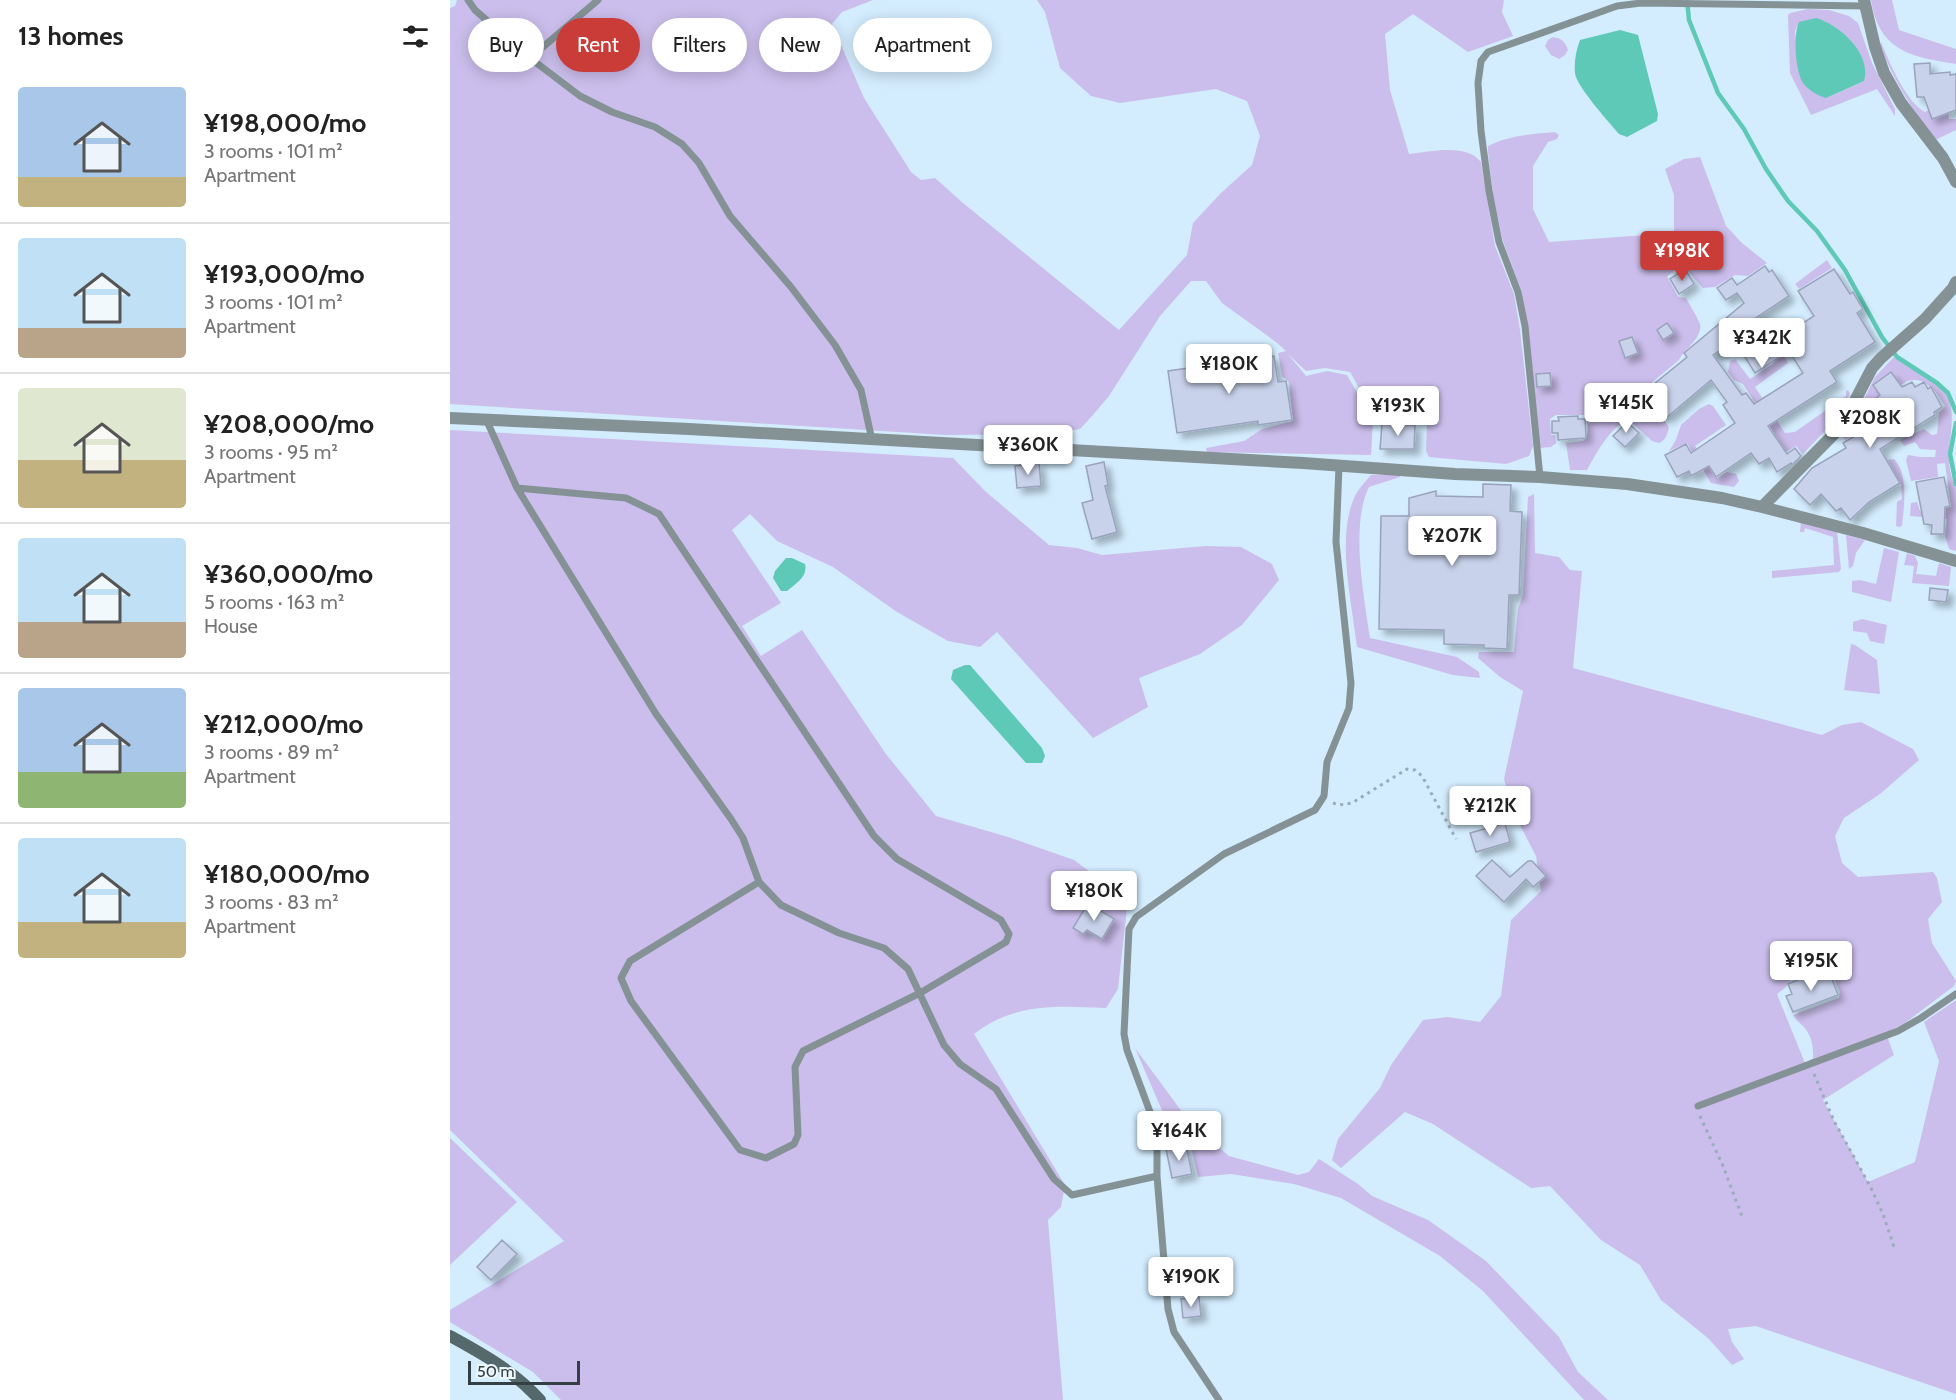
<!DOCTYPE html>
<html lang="en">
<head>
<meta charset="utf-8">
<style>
	:root { --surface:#fff; --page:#f2f2f2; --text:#222; --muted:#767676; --line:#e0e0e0; --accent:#ca3c38 }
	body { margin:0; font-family:Cabin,sans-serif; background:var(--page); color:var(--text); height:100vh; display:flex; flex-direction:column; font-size:22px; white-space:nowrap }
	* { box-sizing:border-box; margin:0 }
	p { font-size:20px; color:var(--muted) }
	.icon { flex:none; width:33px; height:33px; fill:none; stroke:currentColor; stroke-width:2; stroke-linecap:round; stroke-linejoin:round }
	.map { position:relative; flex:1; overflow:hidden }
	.details { display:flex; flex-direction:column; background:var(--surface); width:450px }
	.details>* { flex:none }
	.hud { position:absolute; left:18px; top:18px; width:570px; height:54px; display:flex; gap:12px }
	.scale { position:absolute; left:18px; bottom:15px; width:112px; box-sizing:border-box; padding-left:6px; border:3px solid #343e45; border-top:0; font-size:16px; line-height:21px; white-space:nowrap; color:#343e45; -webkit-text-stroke:4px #edf7fe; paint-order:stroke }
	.price { position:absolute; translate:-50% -51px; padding:0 14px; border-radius:6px; background:#fff; color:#222; font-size:20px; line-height:39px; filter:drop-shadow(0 2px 3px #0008) }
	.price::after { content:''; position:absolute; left:50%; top:36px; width:18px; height:14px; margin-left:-9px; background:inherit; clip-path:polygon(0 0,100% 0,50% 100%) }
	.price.active { background:var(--accent); color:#fff }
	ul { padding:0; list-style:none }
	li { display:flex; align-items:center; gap:18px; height:150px; padding:0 18px }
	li+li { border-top:2px solid var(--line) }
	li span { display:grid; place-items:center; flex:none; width:168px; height:120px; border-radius:6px; color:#555 }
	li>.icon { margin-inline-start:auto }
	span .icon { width:72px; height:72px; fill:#fffc; stroke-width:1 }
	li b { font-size:26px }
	h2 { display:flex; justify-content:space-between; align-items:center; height:72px; padding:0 18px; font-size:26px }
	.tag { padding:0 21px; border-radius:27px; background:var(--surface); box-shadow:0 3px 15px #0003; font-size:21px; line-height:54px }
	.tag.active { background:var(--accent); color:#fff }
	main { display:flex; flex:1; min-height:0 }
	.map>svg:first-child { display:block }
	.green { fill:#cbbeec; fill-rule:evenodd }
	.water { fill:#5ec9b6 }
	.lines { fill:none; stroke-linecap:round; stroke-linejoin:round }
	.stream { stroke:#5ec9b6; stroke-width:4.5 }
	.building { fill:#c8d2eb; stroke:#99a3bb; stroke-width:1.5; fill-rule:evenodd; filter:url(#shadow) }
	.path { stroke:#99acba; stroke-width:3; stroke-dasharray:3 4.5; stroke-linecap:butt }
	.lane { stroke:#849295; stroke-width:7 }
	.street { stroke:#849295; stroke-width:12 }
	.secondary { stroke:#55696d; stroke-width:12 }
</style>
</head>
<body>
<main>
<section class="details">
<h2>13 homes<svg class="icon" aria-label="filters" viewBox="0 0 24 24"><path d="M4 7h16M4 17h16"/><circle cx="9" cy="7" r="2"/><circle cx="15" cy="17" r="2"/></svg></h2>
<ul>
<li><span style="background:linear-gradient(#a9c7e8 75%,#c2b280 0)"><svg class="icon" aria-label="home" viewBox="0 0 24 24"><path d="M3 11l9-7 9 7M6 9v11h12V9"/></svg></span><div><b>¥198,000/mo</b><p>3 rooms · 101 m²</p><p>Apartment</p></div></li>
<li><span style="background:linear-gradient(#bfe0f5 75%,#b9a48a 0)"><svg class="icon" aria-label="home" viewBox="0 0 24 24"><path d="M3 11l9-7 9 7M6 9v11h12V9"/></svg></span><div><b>¥193,000/mo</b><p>3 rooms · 101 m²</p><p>Apartment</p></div></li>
<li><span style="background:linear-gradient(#dfe7d0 60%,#c2b280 0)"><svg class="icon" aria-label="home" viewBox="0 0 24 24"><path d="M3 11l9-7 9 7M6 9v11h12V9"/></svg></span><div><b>¥208,000/mo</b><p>3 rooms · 95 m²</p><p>Apartment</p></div></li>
<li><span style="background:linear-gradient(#bfe0f5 70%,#b9a48a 0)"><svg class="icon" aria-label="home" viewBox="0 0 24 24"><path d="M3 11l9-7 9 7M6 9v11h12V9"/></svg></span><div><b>¥360,000/mo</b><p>5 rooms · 163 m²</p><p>House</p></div></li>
<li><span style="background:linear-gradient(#a9c7e8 70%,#8fb573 0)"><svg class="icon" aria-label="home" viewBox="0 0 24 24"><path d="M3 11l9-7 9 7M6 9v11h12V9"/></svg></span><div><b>¥212,000/mo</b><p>3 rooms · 89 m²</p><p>Apartment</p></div></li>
<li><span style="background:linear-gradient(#bfe0f5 70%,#c2b280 0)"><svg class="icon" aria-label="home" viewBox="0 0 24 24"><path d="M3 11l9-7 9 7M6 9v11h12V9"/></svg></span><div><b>¥180,000/mo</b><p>3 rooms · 83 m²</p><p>Apartment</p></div></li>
</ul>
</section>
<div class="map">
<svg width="1506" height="1400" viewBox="0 0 1506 1400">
	<defs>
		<filter id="shadow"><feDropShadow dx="5.5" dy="5.5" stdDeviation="3" flood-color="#0004"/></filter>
	</defs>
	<rect width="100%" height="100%" fill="#d3ecfe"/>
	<path class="green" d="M 7,0 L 423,0 L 392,12 L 382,24 L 414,98 L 461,172 L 471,180 L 485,178 L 513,203 L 669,330 L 737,255 L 743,223 L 771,193 L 802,165 L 810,136 L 797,101 L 766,89 L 670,103 L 641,96 L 610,68 L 595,12 L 587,0 L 1054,0 L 1052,12 L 1063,36 L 1018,52 L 963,14 L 935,34 L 940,90 L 959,154 C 981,152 1015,143 1031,162 L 1045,246 L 1064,294 L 1070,330 L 1083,446 L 1079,456 L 1056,464 L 979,457 L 976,451 L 977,424 L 970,419 L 925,416 L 900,372 L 875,368 L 856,371 L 838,354 L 856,376 L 877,371 L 897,375 L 923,420 L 921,455 L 757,452 L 756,448 L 794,441 L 812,429 L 843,421 L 839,382 L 832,376 L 828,353 L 836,351 L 826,342 L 772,303 L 756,281 L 741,281 L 710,316 L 659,396 L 642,416 L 630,429 L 603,434 L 496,435 L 0,404 L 0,8 L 5,6 Z
		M 1421,0 L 1442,0 L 1449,30 L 1506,49 L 1506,64 C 1461,57 1429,51 1421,0 Z
		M 1358,9 L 1379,10 L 1399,16 L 1408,23 L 1422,63 L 1445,109 L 1445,116 L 1427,89 L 1361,115 L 1340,73 L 1338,15 L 1340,13 ZM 1349,22 L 1414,81 L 1376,98 L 1348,69 L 1345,31 Z
		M 1103,37 C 1112,39 1115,41 1118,50 L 1115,55 L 1109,59 L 1101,55 L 1095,46 L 1098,40 Z
		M 1431,42 C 1439,62 1456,102 1475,112 L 1484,107 L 1506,108 L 1506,111 L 1498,111 L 1499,119 L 1506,119 L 1506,130 L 1485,140 C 1463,110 1443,80 1430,45 Z
		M 1105,132 L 1109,135 L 1107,139 L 1098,142 L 1083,166 L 1083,209 L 1099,242 L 1224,233 L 1224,195 L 1215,169 L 1234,159 L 1250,157 L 1276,226 L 1292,243 L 1317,263 L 1298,276 L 1285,275 L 1265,287 L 1253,288 L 1232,264 L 1217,276 L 1228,297 L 1236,298 C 1240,306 1247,316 1250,324 C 1253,338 1234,349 1229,360 L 1194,389 L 1194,409 L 1201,415 L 1208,415 L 1215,421 L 1219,428 C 1217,435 1215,441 1209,443 L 1202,441 L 1178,419 C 1159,429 1147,452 1137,470 L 1120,470 L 1116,443 L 1134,441 C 1140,433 1138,424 1134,415 L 1106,415 L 1100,419 L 1101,435 L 1105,435 L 1106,443 L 1101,447 L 1090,448 L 1071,290 L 1053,241 L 1043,195 L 1038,152 L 1038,146 C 1059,135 1083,134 1105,132 ZM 1182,337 L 1188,353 L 1175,358 L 1169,341 Z
		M 1377,260 L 1382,268 L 1349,289 L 1345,284 Z
		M 1322,338 L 1338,363 L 1305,387 L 1335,433 L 1345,432 L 1396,396 L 1396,391 L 1398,390 L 1400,394 L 1387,418 L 1353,454 L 1346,446 L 1336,452 L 1293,384 L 1284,380 L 1278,372 L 1280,361 L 1285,359 L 1300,379 L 1323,364 L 1325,360 L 1313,342 Z
		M 1444,357 C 1460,370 1484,378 1497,395 C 1506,413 1500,432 1499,452 C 1498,464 1501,478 1506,488 L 1506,551 L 1499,549 L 1495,536 L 1497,519 L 1460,516 L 1461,503 L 1467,502 L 1470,511 L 1473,512 L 1501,507 L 1495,463 L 1487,464 L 1488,477 L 1461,481 L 1456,460 L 1458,455 L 1470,457 L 1485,457 L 1486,450 L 1470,449 L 1465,442 L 1454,446 L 1450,440 L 1474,429 L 1482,435 L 1487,434 L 1489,413 L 1495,406 C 1485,388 1467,369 1448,388 C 1440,396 1438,409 1431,417 C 1423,427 1406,433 1395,440 L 1393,436 L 1404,419 L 1425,377 ZM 1440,372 L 1447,381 L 1430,394 L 1423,384 Z
		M 1259,404 L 1263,406 L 1276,425 L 1245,446 L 1265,477 L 1268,478 L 1277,472 L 1286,474 L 1289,481 L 1284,487 L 1261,483 L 1237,443 L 1219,451 L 1226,440 L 1231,425 L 1249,409 Z
		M 0,430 L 503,458 L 536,492 L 599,545 L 627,548 L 652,555 L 756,546 L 791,547 L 822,564 L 829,580 L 792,625 L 750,654 L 689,678 L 698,707 L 643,738 L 547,632 L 530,647 L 498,641 L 447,612 L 383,567 L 327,541 L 300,514 L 282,530 L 331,603 L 292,626 L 311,656 L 352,630 L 436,754 L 486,816 L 558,837 L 624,860 L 662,888 L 677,908 L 668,989 L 656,1008 C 607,1006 565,1002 524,1034 L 615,1185 L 611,1207 L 598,1220 L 613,1400 L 111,1400 L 83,1372 L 0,1322 L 0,1310 L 114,1241 L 0,1130 Z
		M 1444,459 C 1459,475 1454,506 1452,526 L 1449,527 L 1446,526 L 1447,502 L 1452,499 L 1451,485 L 1438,460 Z
		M 921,475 L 950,475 L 950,477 L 919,487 C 900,525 914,596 920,638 L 1007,657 L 1029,672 L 1030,678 L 1003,675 L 907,647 C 902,602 885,535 906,494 C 910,487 916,481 921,475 Z
		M 1084,494 L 1085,553 L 1109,557 L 1120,570 L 1132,571 L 1123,668 L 1372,735 L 1392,725 L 1411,722 L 1463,749 L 1469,760 L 1430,794 L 1394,818 L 1385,836 L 1392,863 L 1408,877 L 1483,872 L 1487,878 L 1492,902 L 1478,919 L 1482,943 L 1506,981 L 1504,986 L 1455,1023 L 1436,1033 L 1444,1055 L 1373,1100 L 1418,1182 L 1465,1162 L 1489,1061 L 1474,1022 L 1506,1000 L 1506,1394 L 1306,1326 L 1278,1329 L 1282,1342 L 1294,1359 L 1282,1365 L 1259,1339 L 1211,1300 L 1190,1265 L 1151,1240 L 1100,1186 L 1081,1188 L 983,1124 L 955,1112 L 891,1168 L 882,1160 L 888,1139 L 930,1088 L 941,1065 L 973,1020 L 998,1017 L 1030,1022 L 1051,996 L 1061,920 L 1091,891 L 1086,856 L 1063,812 L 1054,779 L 1073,691 L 1050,677 L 1028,658 L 1029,652 L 1064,652 L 1068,609 L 1073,595 L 1078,497 ZM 1380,967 L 1390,992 L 1389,998 L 1343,1015 C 1346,1020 1349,1022 1353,1026 C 1361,1034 1364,1047 1363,1058 L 1355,1063 L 1327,994 L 1335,988 L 1341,980 Z
		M 1351,521 L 1387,531 L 1391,569 L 1389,572 L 1322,578 L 1322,571 L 1384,565 L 1383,537 L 1355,528 L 1354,532 L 1350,532 Z
		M 1396,535 L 1415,540 L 1406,553 L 1403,566 L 1399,569 Z
		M 1434,548 L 1449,552 L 1441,602 L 1402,592 L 1402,581 L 1410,580 L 1426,584 Z
		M 1457,553 L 1465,556 L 1468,563 L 1466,574 L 1486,576 L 1489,563 L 1501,567 L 1499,586 L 1462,583 L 1464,566 L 1454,565 Z
		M 1412,619 L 1437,625 L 1434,644 L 1420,641 L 1417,633 L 1403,631 L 1403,622 Z
		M 1401,644 L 1405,645 L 1427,660 L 1430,694 L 1394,690 Z
		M 685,1048 L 741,1124 L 779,1156 L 848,1175 L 859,1172 L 869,1159 L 908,1184 L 922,1196 L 978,1220 L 1036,1261 L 1109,1337 L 1128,1372 L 1158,1400 L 1134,1400 L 1033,1291 L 990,1256 L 891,1198 L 844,1184 L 781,1174 L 748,1177 L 740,1143 L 723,1129 L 714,1115 Z
		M 0,1138 L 67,1202 L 0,1265 Z"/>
	<path class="water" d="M 1366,18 C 1390,25 1422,54 1414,81 L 1376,98 C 1368,96 1357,89 1353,83 C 1345,70 1343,35 1349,22 Z
		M 1170,30 L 1188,35 L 1208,114 L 1207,121 L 1177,137 L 1169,134 C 1159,122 1126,86 1125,73 C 1124,62 1126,50 1130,40 Z
		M 336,558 L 342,558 L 355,564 C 358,577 346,583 337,591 L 331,591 L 323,578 L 325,571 Z
		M 515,665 L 520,665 L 592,748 L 595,756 L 592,763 L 576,763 L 501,679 L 503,670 Z"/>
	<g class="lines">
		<path class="stream" d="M 1237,0 L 1239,20 L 1268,93 L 1294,129 L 1316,169 L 1338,201 L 1367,231 L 1395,270 L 1432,337 L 1447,357 L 1487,383 L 1498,393 L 1506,412
			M 1506,423 L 1500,454 L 1506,484"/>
	</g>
	<path class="building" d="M 1480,63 L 1480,74 L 1500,72 L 1500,75 L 1506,74 L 1506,110 L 1482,119 L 1474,97 L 1467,97 L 1464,64 Z
		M 1315,266 L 1319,272 L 1322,270 L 1339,296 L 1298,323 L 1314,348 L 1364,316 L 1348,291 L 1384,269 L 1400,294 L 1403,292 L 1413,309 L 1407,313 L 1425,342 L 1380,371 L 1387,382 L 1318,426 L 1337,454 L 1345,448 L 1351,456 L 1342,465 L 1341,463 L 1327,472 L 1319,458 L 1309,464 L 1301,453 L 1266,477 L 1259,466 L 1241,476 L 1239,471 L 1227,477 L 1215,455 L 1236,444 L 1241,453 L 1285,423 L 1273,405 L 1277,402 L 1261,380 L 1216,418 L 1194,392 L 1237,357 L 1234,353 L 1294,303 L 1287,293 L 1276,300 L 1267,288 L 1282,278 L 1287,285 ZM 1285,341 L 1305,373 L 1339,351 L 1353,373 L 1304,404 L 1296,393 L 1292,395 L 1263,355 Z
		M 1235,269 L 1244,284 L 1229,294 L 1220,279 Z
		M 1217,323 L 1224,333 L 1213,340 L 1207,330 Z
		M 1182,337 L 1188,353 L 1175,358 L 1169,341 Z
		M 824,356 L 828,382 L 836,381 L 842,420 L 808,425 L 808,421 L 727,433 L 718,371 Z
		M 1441,372 L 1452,387 L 1462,382 L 1465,387 L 1474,382 L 1478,389 L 1481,387 L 1492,407 L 1484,412 L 1485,415 L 1430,449 L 1450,483 L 1419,502 L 1400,520 L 1391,508 L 1386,511 L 1371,494 L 1360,505 L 1344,489 L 1362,468 L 1396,448 L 1393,443 L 1425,424 L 1417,415 L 1424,409 L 1420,403 L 1430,395 L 1423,385 Z
		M 1100,373 L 1101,386 L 1087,387 L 1086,374 Z
		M 1128,416 L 1128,419 L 1135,419 L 1136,438 L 1108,440 L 1108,433 L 1102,433 L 1102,421 L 1109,421 L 1108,417 Z
		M 1177,422 L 1189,433 L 1175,447 L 1163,436 Z
		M 932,424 L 965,425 L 964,449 L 930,449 Z
		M 654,462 L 658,485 L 655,486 L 667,532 L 642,539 L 632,503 L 643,500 L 636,466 Z
		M 589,463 L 591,486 L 567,488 L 565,466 Z
		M 1494,477 L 1500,506 L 1495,507 L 1494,534 L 1481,534 L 1482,525 L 1474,524 L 1466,482 Z
		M 1033,484 L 1061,485 L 1060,511 L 1072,512 L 1069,595 L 1059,595 L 1057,649 L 1034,648 L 1034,645 L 994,644 L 994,630 L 929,629 L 931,516 L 959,516 L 959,498 L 986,491 L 986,496 L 1033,497 Z
		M 1480,588 L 1498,590 L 1496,602 L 1479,600 Z
		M 1055,823 L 1060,842 L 1026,852 L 1020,833 Z
		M 1042,860 L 1060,877 L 1078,861 L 1082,861 L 1096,876 L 1083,887 L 1076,879 L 1054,902 L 1026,876 Z
		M 638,903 L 664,919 L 652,939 L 637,930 L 633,934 L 623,928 Z
		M 1380,974 L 1388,995 L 1343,1012 L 1336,996 L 1342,994 L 1338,984 L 1357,976 L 1360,982 Z
		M 736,1145 L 742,1174 L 722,1178 L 716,1149 Z
		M 52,1240 L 67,1254 L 41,1280 L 27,1267 Z
		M 749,1297 L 751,1316 L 733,1318 L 731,1299 Z"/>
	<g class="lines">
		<path class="path" d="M 883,803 L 889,805 L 902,803 L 957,769 L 965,770 L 972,776 L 1006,839
			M 1364,1074 L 1384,1121 L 1420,1186 L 1433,1214 L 1445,1250
			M 1250,1116 L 1273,1166 L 1293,1219"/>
		<path class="lane" d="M 18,0 L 25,10 L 80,58 L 130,96 L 162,112 L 205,127 L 232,144 L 249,163 L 280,216 L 341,287 L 385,345 L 411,390 L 422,440
			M 80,58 L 148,0
			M 36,419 L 67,488 L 206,714 L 281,819 L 293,838 L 309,882 L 331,905 L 389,933 L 434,948 L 458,969 L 494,1045 L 510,1064 L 546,1089 L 604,1179 L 622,1195 L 707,1176
			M 1090,477 L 1075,326 L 1068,292 L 1049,242 L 1039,191 L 1031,131 L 1028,83 L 1031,61 L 1038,52 L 1167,6 L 1191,3 L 1415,6
			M 67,488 L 176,498 L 209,514 L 424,836 L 447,859 L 551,920 L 559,934 L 556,942 L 470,993 L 353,1051 L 345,1067 L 348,1135 L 344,1144 L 316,1158 L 290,1150 L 181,1001 L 171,978 L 180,961 L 309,882
			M 1248,1106 L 1448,1031 L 1471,1018 L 1506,994
			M 769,1400 L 724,1332 L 718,1309 L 707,1176 L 707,1140 L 703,1120 L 677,1050 L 674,1034 L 679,929 L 686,917 L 774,854 L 865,810 L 874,796 L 877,762 L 899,708 L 901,683 L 886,542 L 889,466"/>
		<path class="street" d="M 1414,0 L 1425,47 L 1434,73 L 1451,103 L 1493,158 L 1506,182
			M 0,418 L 239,429 L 853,463 L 1005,474 L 1090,477 L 1177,484 L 1272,498 L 1312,507 L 1413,533 L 1506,561
			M 1312,507 L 1384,434 L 1396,418 L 1422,368 L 1431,358 L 1475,319 L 1503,288 L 1506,282"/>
		<path class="secondary" d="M 0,1336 C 33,1354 65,1372 90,1400"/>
	</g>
</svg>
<div class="scale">50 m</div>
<b class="price active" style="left:1232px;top:282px">¥198K</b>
<b class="price" style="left:1312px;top:369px">¥342K</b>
<b class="price" style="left:779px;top:395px">¥180K</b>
<b class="price" style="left:1176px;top:434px">¥145K</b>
<b class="price" style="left:948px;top:437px">¥193K</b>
<b class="price" style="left:1420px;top:449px">¥208K</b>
<b class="price" style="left:578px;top:476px">¥360K</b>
<b class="price" style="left:1002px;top:567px">¥207K</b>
<b class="price" style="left:1040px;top:837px">¥212K</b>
<b class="price" style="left:644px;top:922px">¥180K</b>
<b class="price" style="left:1361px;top:992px">¥195K</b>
<b class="price" style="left:729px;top:1162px">¥164K</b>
<b class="price" style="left:741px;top:1308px">¥190K</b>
<div class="hud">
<a class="tag">Buy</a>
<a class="tag active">Rent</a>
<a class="tag">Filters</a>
<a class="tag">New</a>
<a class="tag">Apartment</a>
</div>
</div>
</main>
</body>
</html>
